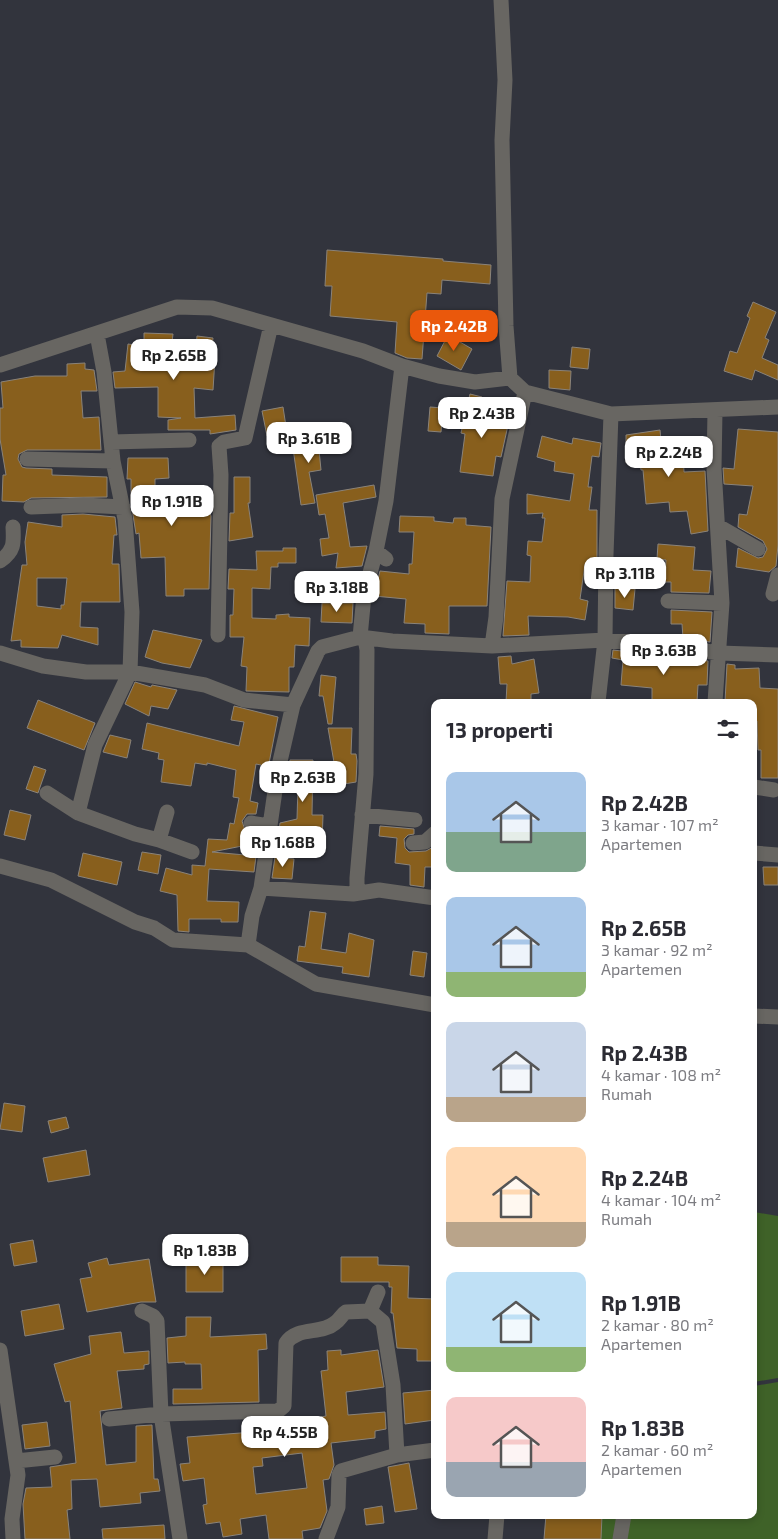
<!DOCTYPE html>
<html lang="id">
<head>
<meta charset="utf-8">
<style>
	:root { --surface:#fff; --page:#f2f2f3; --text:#2b2b33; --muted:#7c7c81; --accent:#ea580c }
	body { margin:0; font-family:"Exo 2",sans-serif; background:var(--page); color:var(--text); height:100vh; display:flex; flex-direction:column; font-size:19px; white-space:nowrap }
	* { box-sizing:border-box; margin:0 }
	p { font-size:16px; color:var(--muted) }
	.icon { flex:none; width:28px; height:28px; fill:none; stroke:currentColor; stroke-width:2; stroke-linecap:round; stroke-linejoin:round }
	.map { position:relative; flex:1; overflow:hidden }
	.drawer { position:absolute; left:431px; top:699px; width:326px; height:820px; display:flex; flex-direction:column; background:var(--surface); border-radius:10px; box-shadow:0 2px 8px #0003 }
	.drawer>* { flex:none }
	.price { position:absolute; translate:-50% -42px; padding:0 11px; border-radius:10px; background:#fff; color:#222; font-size:16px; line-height:32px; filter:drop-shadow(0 1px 2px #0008) }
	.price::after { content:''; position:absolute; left:50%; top:30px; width:15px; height:11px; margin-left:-8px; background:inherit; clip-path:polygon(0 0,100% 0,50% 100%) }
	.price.active { background:var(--accent); color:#fff }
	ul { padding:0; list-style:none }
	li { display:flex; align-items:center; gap:15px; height:125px; padding:0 15px }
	li span { display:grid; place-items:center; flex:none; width:140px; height:100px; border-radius:10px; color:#555 }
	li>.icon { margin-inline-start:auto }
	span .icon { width:60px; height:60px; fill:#fffc; stroke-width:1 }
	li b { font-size:21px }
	h2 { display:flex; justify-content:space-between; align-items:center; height:60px; padding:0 15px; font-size:21px }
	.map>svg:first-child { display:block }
	.green { fill:#3f6228 }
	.building { fill:#885f1d; stroke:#8a837a; fill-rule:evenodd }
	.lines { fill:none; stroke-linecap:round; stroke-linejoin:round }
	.minor { stroke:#686662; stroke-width:15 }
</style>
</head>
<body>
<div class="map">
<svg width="778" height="1539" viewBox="0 0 778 1539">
	<rect width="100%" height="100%" fill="#32343d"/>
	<path class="green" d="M 754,1212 L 778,1216 L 778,1378 L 754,1382 Z
		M 778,1382 L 778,1539 L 553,1539 L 559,1515 L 754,1515 L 754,1386 Z"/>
	<path class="building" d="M 327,250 L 443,259 L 443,261 L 491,265 L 490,284 L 442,280 L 441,294 L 427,293 L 422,359 L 407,358 L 395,353 L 397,322 L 330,316 L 332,286 L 325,286 Z
		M 753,302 L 776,312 L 765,338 L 769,340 L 762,358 L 778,365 L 778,380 L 755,370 L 752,380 L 724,371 L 730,351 L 737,353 L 750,318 L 747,316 Z
		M 478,314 L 494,315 L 492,338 L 477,337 Z
		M 144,333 L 173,334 L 170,359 L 195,362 L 197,336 L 213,338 L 211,358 L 215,358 L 213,390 L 194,388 L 195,418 L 235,415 L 236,430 L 210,434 L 210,430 L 168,430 L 168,420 L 181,418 L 158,417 L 158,387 L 115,388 L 113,372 L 125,371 L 128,344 L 144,346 Z
		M 448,335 L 472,349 L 461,370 L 437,356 Z
		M 572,347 L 590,349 L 588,369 L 570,367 Z
		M 85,363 L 85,369 L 94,370 L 97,391 L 81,391 L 83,418 L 99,417 L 101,450 L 27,450 L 19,454 L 18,459 L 22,467 L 26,468 L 52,469 L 52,475 L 107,477 L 107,497 L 31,498 L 24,502 L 2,501 L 3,475 L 6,475 L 0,439 L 0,408 L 3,408 L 1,382 L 35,376 L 67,376 L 67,364 Z
		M 549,370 L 571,371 L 570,390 L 549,388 Z
		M 470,394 L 482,397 L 478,412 L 510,416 L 501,457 L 496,456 L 493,476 L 460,472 L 465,434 L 461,433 Z
		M 283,407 L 287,433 L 267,436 L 262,411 Z
		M 430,407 L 443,408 L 441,432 L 428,431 Z
		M 738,429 L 778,432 L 778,545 L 776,566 L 769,572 L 736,567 L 738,548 L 758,558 L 763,557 L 767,549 L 763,541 L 738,527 L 739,514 L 747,515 L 753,486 L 724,484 L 723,468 L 734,469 Z
		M 660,430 L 662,451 L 683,450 L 684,472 L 705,471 L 708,531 L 691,534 L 687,511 L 670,512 L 669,502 L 646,504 L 643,470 L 641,470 L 640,463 L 626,463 L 626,435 Z
		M 331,435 L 333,447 L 319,450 L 321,470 L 309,472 L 315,503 L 301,505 L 292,441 Z
		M 542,436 L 572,444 L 573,438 L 601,443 L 599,457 L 592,456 L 588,487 L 592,487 L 589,510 L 597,510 L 597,565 L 585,564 L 580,599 L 588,601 L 585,620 L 568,617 L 528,616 L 529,635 L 503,636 L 507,581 L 530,582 L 531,556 L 527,555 L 528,541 L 542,542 L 545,518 L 542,518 L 543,513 L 527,514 L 527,494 L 570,501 L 574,474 L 554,471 L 555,462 L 537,457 Z
		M 128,458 L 168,458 L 169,478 L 155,479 L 155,513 L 181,510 L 182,486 L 207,487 L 206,513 L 210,513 L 211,516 L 209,589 L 184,589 L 184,596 L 166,596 L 165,557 L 141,558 L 139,533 L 136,534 L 131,502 L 131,479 L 127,479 Z
		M 234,477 L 250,477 L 250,503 L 248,503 L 253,537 L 229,541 L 230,513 L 234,513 Z
		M 374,485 L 376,497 L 343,503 L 350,547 L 367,546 L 362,566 L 336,568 L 338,553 L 322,556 L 320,539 L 329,538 L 325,514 L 319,515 L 316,495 Z
		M 83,514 L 115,517 L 117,535 L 114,535 L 112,564 L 119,564 L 120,602 L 81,602 L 80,627 L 98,628 L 98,645 L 62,635 L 58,648 L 21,647 L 21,640 L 11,641 L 22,565 L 27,565 L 25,542 L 28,522 L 62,527 L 62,515 ZM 37,578 L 67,578 L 64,605 L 61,605 L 61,609 L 37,606 Z
		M 400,516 L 434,517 L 434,521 L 453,523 L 454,518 L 466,518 L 466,525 L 491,527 L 487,606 L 449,606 L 449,634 L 425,633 L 425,624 L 404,623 L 406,599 L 374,596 L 380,571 L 409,574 L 409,564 L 412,564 L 414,532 L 399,532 Z
		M 658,544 L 695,547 L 693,570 L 711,571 L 709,593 L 671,592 L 671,582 L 665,582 L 666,560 L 657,559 Z
		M 283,548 L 296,548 L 296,563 L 278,563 L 278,567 L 271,567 L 270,589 L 252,588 L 252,618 L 276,619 L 276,615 L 289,614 L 289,617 L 310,618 L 309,646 L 295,645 L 294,667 L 289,667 L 289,692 L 246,691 L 247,667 L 241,666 L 244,637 L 230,637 L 230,615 L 233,615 L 234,589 L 228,589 L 229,569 L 257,570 L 256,551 L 283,551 Z
		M 615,588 L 635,589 L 633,610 L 615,608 Z
		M 322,603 L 353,603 L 352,623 L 321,622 Z
		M 671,610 L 712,612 L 710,642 L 683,638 L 682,624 L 671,624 Z
		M 153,630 L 202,640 L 190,668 L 162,663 L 145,657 Z
		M 613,650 L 708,661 L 707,685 L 698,685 L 697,702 L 652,702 L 652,688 L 621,685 L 623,660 L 612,658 Z
		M 511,656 L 512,664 L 534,659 L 539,693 L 531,694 L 531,702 L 506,702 L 507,684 L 500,684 L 498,657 Z
		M 727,664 L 735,665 L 735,669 L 759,668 L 760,688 L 778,689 L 778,778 L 761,778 L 761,750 L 758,750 L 757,721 L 754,721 L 754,702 L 725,702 Z
		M 321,675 L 336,677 L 332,724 L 328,724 L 323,696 L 319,696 Z
		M 135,682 L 151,687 L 152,685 L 177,690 L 168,709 L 151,706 L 149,716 L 125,704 Z
		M 38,700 L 95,723 L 84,750 L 27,728 Z
		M 234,706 L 278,717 L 265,784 L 261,765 L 256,764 L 250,801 L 258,803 L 256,814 L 247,814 L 242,821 L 245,830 L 253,833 L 252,844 L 212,852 L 256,856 L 254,872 L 209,869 L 207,901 L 239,902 L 238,922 L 221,922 L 221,919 L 189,919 L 189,932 L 178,931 L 177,895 L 160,891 L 166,868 L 192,875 L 192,865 L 205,866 L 208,839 L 227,840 L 230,823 L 234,824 L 239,798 L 233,797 L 236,770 L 207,763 L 207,765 L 195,763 L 191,786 L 161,782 L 164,760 L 158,759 L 159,753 L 142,749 L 147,723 L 239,746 L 244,722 L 231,720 Z
		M 328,728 L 352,728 L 351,754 L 356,754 L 357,761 L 356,782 L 338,785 Z
		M 110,735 L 131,740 L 127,758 L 103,752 Z
		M 290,760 L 313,760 L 312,815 L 323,815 L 322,843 L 309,842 L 310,831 L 278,838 L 280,823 L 297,819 L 298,786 L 285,787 Z
		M 34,766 L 46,770 L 38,793 L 26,789 Z
		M 10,810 L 31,815 L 25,840 L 4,835 Z
		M 380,826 L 414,829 L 414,834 L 408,835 L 404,839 L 405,848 L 409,852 L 426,851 L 435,846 L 435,867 L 425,867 L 424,887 L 410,885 L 410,865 L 395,863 L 397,838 L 379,836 Z
		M 142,852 L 161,855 L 158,874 L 138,870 Z
		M 83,853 L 122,862 L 117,885 L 78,876 Z
		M 275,857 L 294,859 L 292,879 L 272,878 Z
		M 763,867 L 778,867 L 778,885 L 764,885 Z
		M 310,911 L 326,913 L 321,949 L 346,953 L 349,933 L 374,940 L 369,977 L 342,973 L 343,967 L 297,961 L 299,946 L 305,947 Z
		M 413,951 L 427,953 L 424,977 L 410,975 Z
		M 4,1103 L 25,1106 L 22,1132 L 0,1129 Z
		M 66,1117 L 69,1128 L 51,1133 L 48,1121 Z
		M 86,1150 L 90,1175 L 48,1182 L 43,1158 Z
		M 33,1240 L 37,1262 L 14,1266 L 10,1244 Z
		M 341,1257 L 378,1257 L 378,1265 L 409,1266 L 408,1298 L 435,1299 L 435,1361 L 417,1361 L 417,1349 L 397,1348 L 393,1313 L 391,1313 L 392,1287 L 389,1287 L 389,1282 L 341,1282 Z
		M 107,1258 L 109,1265 L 149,1259 L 156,1302 L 141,1302 L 87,1312 L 80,1279 L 92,1277 L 88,1263 Z
		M 186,1261 L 223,1261 L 223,1292 L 186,1292 Z
		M 59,1304 L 64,1329 L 25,1336 L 21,1311 Z
		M 186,1317 L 211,1317 L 210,1337 L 266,1334 L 267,1349 L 258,1350 L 259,1402 L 173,1404 L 173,1389 L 202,1389 L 201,1364 L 185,1364 L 185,1362 L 168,1363 L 167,1338 L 186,1336 Z
		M 121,1332 L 124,1353 L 149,1351 L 149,1364 L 144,1365 L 144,1369 L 117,1371 L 122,1408 L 100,1411 L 106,1465 L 136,1462 L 136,1426 L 152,1425 L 154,1479 L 158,1479 L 160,1491 L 140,1493 L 141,1503 L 100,1507 L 97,1479 L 71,1480 L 72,1509 L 67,1510 L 70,1539 L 25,1539 L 23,1504 L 26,1488 L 52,1487 L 50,1467 L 76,1463 L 70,1401 L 65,1402 L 54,1364 L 91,1354 L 89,1336 Z
		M 341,1350 L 341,1355 L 378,1350 L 384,1387 L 346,1392 L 348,1415 L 385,1412 L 386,1429 L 375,1431 L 375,1438 L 331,1443 L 334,1465 L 329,1479 L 323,1480 L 327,1511 L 320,1528 L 302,1531 L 303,1539 L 269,1539 L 266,1515 L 240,1519 L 242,1534 L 223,1537 L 220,1522 L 206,1524 L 203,1505 L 207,1504 L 204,1478 L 183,1481 L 180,1464 L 190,1463 L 187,1437 L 267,1431 L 267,1427 L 322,1421 L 321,1417 L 326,1416 L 321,1371 L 328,1370 L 327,1351 ZM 302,1453 L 307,1488 L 256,1494 L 253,1467 L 263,1466 L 262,1458 Z
		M 435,1390 L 435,1420 L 405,1424 L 403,1393 Z
		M 47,1422 L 50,1446 L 25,1449 L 22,1425 Z
		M 409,1463 L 417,1509 L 395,1512 L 388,1467 Z
		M 382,1506 L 384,1523 L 366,1525 L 364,1509 Z
		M 546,1515 L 602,1515 L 601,1539 L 544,1539 Z
		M 164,1525 L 165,1539 L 103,1539 L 102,1529 Z"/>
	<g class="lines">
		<path class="minor" d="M 501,0 L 505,80 L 502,140 L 506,326 L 510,378 L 525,392 L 611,414 L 778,407
			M 97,334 L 104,372 L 113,461 L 125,519 L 132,612 L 130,672 L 205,685 L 244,700 L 293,705
			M 0,365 L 177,307 L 212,308 L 363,351 L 402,366 L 439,376 L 475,382 L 510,378
			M 715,411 L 714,468 L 722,603 L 715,702
			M 611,414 L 606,555 L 605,640 L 656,644 L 719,653 L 778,655
			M 111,442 L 189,440
			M 27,459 L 113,461
			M 31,507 L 83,505 L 123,507
			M 718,526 L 758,549
			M 376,551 L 386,501 L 402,366
			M 0,561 C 14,551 14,544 13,527
			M 773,594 L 778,575
			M 668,601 L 722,603
			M 218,635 L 221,475 L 219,446 L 224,442 L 245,438 L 271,325
			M 360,637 L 364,595 L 376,551 L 386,559
			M 492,646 L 496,617 L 502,499 L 525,392
			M 0,653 L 43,666 L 86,672 L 130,672 L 95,745 L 78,813 L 135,834 L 159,840 L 167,812
			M 754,787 L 774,790
			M 47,793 L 78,813
			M 362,815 L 415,820
			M 251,823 L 269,826
			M 159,840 L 192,852
			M 413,843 L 425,842 L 435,833
			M 754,853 L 778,855
			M 0,866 L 51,880 L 135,922 L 154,928 L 173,940 L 248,945 L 252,916 L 261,888 L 278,770 L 293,705 L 318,651 L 322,647 L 360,637 L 392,641 L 492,646 L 605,640 L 598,702
			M 261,888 L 353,894 L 379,890 L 435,898
			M 357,893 L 357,878 L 366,774 L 367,650 L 365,638
			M 248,945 L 316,984 L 435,1005
			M 754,1016 L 778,1017
			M 370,1311 L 378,1292
			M 0,1350 L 18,1475 L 12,1519 L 13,1539
			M 109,1419 L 161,1414 L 157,1321 L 153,1316 L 142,1311
			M 16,1461 L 55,1457
			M 180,1539 L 161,1414 L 278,1411 L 284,1406 L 286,1343 C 298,1326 321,1335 335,1323 C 340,1320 341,1315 346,1312 L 370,1311 L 383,1322 L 393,1385 L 397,1455
			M 326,1539 L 338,1507 L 339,1475 L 341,1471 L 397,1455 L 435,1450
			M 495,1539 L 497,1515
			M 620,1539 L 624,1515"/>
	</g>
</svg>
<b class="price active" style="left:454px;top:352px">Rp 2.42B</b>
<b class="price" style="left:174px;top:381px">Rp 2.65B</b>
<b class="price" style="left:482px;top:439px">Rp 2.43B</b>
<b class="price" style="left:309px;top:464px">Rp 3.61B</b>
<b class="price" style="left:669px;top:478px">Rp 2.24B</b>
<b class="price" style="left:172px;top:527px">Rp 1.91B</b>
<b class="price" style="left:625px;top:599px">Rp 3.11B</b>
<b class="price" style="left:337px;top:613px">Rp 3.18B</b>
<b class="price" style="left:664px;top:676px">Rp 3.63B</b>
<b class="price" style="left:303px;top:803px">Rp 2.63B</b>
<b class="price" style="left:283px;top:868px">Rp 1.68B</b>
<b class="price" style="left:205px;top:1276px">Rp 1.83B</b>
<b class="price" style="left:285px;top:1458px">Rp 4.55B</b>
<section class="drawer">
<h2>13 properti<svg class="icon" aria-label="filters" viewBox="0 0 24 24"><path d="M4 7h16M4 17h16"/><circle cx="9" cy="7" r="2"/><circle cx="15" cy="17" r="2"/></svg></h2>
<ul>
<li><span style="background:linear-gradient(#a9c7e8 60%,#7fa58c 0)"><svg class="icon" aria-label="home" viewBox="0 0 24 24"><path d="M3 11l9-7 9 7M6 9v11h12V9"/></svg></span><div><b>Rp 2.42B</b><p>3 kamar · 107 m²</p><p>Apartemen</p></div></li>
<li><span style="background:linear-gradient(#a9c7e8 75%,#8fb573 0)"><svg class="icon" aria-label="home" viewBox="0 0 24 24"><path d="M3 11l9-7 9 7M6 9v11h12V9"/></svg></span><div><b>Rp 2.65B</b><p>3 kamar · 92 m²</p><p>Apartemen</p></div></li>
<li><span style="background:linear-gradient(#c9d6e8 75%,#b9a48a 0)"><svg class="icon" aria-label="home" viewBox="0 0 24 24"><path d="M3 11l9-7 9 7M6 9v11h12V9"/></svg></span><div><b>Rp 2.43B</b><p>4 kamar · 108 m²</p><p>Rumah</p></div></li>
<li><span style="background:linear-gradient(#ffd9b3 75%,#b9a48a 0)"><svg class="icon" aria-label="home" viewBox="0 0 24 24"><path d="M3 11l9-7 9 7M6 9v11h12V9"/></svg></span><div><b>Rp 2.24B</b><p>4 kamar · 104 m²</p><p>Rumah</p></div></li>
<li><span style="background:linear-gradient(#bfe0f5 75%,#8fb573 0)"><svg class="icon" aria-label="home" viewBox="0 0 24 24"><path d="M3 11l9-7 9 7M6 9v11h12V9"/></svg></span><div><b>Rp 1.91B</b><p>2 kamar · 80 m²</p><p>Apartemen</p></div></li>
<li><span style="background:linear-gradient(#f6c9c9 65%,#9aa5b1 0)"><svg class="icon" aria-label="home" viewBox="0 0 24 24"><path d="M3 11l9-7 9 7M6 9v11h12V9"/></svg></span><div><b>Rp 1.83B</b><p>2 kamar · 60 m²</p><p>Apartemen</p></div></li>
</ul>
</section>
</div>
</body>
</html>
